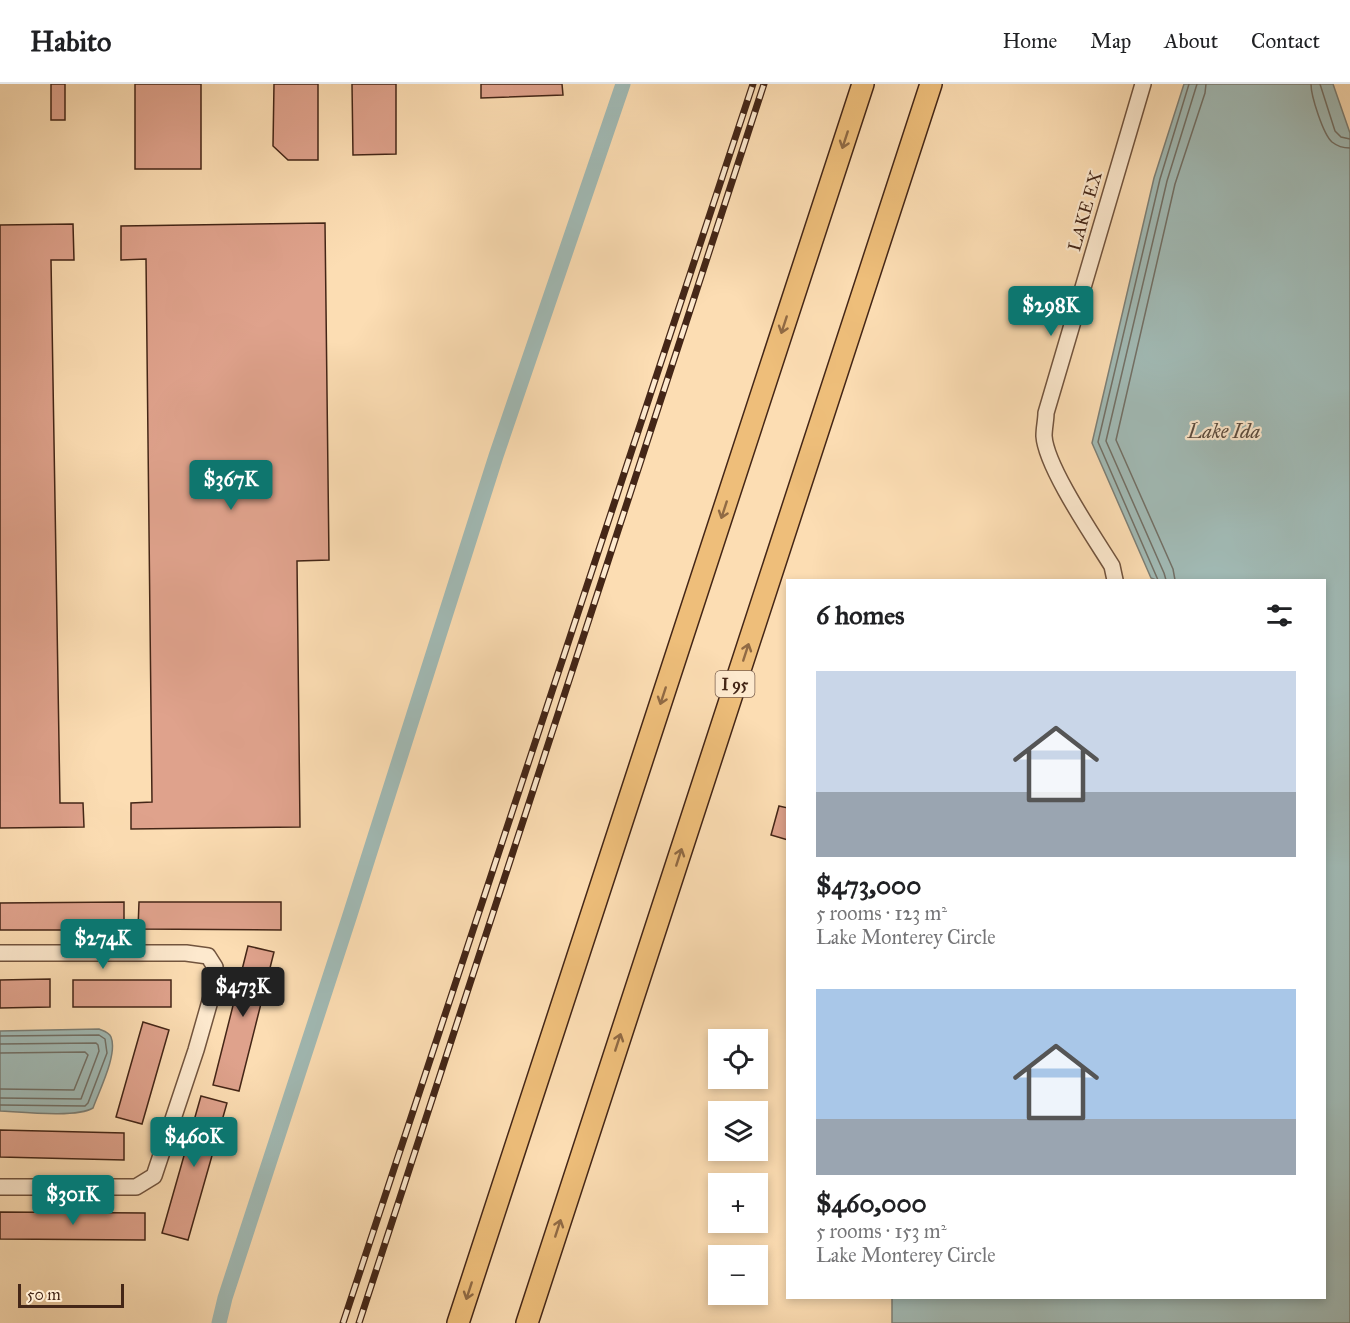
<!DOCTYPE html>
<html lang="en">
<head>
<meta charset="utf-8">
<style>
	:root { --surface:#fff; --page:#f6f6f6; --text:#202124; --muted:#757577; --line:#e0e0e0; --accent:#0f766e }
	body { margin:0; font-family:"IM FELL Great Primer",serif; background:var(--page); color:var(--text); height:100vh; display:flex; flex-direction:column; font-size:22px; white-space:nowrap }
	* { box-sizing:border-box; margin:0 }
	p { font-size:20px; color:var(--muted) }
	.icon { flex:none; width:33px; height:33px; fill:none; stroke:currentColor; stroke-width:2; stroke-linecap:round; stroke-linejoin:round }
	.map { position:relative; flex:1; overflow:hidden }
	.panel { position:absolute; left:786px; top:495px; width:540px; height:720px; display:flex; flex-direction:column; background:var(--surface); border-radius:0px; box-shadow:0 3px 9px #0003 }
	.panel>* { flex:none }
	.fabs { position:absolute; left:708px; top:945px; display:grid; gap:12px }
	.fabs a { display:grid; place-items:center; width:60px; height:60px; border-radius:0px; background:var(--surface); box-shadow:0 3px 9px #0003; font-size:30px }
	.scale { position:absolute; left:18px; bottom:15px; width:106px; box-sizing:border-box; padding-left:6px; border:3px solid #442617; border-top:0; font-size:16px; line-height:21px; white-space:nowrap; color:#442617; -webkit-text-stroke:4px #fde9ce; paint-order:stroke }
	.price { position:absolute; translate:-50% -51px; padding:0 14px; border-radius:6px; background:var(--accent); color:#fff; font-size:20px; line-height:39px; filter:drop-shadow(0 2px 3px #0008) }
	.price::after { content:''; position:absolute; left:50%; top:36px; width:18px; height:14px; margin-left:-9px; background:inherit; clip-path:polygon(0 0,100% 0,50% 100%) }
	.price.active { background:#222; color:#fff }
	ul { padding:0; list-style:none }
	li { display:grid; align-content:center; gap:12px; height:318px; padding:0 30px }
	li span { display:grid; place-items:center; height:186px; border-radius:0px; color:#555 }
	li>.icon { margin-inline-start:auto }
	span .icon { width:108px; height:108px; fill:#fffc; stroke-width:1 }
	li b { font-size:26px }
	h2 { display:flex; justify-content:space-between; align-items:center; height:72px; padding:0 30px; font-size:26px }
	header { display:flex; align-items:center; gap:36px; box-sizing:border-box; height:84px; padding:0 30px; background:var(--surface); border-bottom:2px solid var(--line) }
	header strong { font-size:28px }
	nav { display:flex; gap:33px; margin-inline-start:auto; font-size:21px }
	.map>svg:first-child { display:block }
	.water { fill:#a1bab5; stroke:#7c7f76; stroke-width:1.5 }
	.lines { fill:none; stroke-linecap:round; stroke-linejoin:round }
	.shore { stroke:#727066; stroke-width:1.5 }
	.canal { stroke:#a1bab5; stroke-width:15 }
	.building { fill:#dfa28c; stroke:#442617; stroke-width:1.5 }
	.minor-casing { stroke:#72543e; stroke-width:18 }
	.highway-casing { stroke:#442617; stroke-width:24 }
	.minor { stroke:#fde9ce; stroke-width:15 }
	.highway { stroke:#eebe7a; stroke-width:21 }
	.rail-casing { stroke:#442617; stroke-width:7 }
	.rail { stroke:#fde9ce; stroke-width:4.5; stroke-dasharray:14; stroke-linecap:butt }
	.oneway { stroke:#906a44 }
	.labels { text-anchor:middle; stroke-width:4.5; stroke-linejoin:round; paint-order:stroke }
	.shield { fill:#fde9ce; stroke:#7c604e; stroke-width:1.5 }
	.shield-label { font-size:16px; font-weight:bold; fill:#442617 }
	.street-label { font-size:18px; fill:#442617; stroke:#fde9ce }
	.water-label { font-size:20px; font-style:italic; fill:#5b4b3e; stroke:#fde9ce }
</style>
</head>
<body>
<header>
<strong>Habito</strong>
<nav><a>Home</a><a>Map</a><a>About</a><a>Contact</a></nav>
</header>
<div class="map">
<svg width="1350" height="1239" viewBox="0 0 1350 1239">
	<rect width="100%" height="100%" fill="#fcddb3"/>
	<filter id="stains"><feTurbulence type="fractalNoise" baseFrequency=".00333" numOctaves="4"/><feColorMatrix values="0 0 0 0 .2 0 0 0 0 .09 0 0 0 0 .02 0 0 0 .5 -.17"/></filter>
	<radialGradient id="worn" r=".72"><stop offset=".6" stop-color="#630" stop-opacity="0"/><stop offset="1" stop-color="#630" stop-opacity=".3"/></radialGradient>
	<path class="water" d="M 1184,0 L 1333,0 L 1350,49 L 1350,1239 L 892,1239 L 892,1214 L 1324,1214 L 1324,496 L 1156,496 L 1151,494 L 1092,359 L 1154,94 Z
		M 99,945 C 104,947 109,948 111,953 C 118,970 99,1007 93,1024 C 77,1034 21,1028 0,1027 L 0,947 Z"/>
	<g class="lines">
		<path class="shore" d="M 1311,0 C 1311,12 1323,50 1332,58 C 1337,62 1343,64 1350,64
			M 1320,0 L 1335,47 L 1341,53 L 1350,55
			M 1158,496 L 1098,358 L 1160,95 L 1189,0
			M 1166,496 L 1164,489 L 1106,357 L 1167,97 L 1197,0
			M 1175,496 L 1173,485 L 1116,356 L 1175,100 L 1205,9 L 1206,0
			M 0,952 L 99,951 L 105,955 L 107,969 L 88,1019 L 85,1022 L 0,1021
			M 0,960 L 96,959 L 98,961 L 99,967 L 81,1015 L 0,1014
			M 0,969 L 85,968 L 88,971 L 74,1006 L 0,1005"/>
		<path class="canal" d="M 219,1239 L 225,1214 L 349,834 L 496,372 L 623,0"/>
	</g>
	<path class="building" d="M 51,0 L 65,0 L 65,36 L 51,36 Z
		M 135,0 L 201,0 L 201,85 L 135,85 Z
		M 274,0 L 318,0 L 318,76 L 288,76 L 273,62 Z
		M 352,0 L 396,0 L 396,70 L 353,71 Z
		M 481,0 L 562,0 L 563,11 L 481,14 Z
		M 325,139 L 329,476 L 297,477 L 300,743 L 131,745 L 131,719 L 152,718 L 146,175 L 121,176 L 121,142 Z
		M 73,140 L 74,176 L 51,176 L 60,719 L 83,719 L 84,743 L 0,744 L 0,141 Z
		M 779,722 L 788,724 L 788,756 L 771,751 Z
		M 124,818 L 124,846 L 0,846 L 0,819 Z
		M 139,818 L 281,818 L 281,846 L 138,845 Z
		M 248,862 L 274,868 L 239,1007 L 213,1001 Z
		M 50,895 L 50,923 L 0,924 L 0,896 Z
		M 73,896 L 171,896 L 171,923 L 73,923 Z
		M 143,938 L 169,946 L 142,1040 L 116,1033 Z
		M 201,1012 L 227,1019 L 188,1156 L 162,1149 Z
		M 0,1046 L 124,1049 L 124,1076 L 0,1073 Z
		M 0,1128 L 145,1129 L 145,1156 L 0,1155 Z"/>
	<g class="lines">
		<g class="minor-casing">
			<path id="minor" d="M 1115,496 L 1112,482 C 1094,453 1046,383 1044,352 C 1044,344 1046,336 1046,329 L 1143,0
				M 0,869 L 186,869 L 208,872 L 215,883 L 214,903 L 196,966 L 154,1092 L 136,1103 L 0,1103"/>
		</g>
		<g class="highway-casing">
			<path id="highway" d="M 458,1239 L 863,0
				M 527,1239 L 931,0"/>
		</g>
		<use href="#minor" class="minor"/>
		<use href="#highway" class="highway"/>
		<g class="rail-casing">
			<path id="rail" d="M 343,1239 L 753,0
				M 359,1239 L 764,0"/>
		</g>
		<use href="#rail" class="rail"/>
	</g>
	<defs><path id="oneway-shaft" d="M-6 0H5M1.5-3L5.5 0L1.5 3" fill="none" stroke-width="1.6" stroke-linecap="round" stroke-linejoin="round" transform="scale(1.5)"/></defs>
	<g class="oneway">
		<use href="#oneway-shaft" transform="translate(845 56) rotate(108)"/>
		<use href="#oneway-shaft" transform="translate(784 241) rotate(108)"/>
		<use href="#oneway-shaft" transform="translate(724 426) rotate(108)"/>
		<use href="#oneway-shaft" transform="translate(746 568) rotate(-72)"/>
		<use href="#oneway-shaft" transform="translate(663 612) rotate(108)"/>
		<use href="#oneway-shaft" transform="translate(679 773) rotate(-72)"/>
		<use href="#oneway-shaft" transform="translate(618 958) rotate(-72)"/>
		<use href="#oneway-shaft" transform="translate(558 1144) rotate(-72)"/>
		<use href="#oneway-shaft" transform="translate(469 1207) rotate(108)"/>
	</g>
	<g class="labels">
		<rect class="shield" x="715.5" y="587" width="39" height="26" rx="4.5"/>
		<g class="shield-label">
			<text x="735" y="606">I 95</text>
		</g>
		<g class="street-label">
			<text transform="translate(1085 127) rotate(-74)" y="6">LAKE EX</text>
		</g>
		<g class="water-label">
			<text x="1224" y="354">Lake Ida</text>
		</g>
	</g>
	<rect width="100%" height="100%" filter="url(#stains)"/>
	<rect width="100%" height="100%" fill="url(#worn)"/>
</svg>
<div class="fabs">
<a><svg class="icon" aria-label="locate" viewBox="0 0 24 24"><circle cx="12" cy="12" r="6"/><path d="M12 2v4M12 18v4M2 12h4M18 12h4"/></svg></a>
<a><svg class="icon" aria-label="layers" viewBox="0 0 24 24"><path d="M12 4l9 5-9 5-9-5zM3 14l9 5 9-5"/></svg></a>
<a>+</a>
<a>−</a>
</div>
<div class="scale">50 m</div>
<b class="price" style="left:1051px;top:253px">$298K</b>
<b class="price" style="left:231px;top:427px">$367K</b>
<b class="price" style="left:103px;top:886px">$274K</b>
<b class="price active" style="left:243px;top:934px">$473K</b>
<b class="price" style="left:194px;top:1084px">$460K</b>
<b class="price" style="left:73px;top:1142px">$301K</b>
<section class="panel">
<h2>6 homes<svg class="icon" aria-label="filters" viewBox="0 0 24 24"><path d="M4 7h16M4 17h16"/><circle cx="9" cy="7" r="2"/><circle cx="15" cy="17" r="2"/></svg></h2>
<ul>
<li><span style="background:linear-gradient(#c9d6e8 65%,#9aa5b1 0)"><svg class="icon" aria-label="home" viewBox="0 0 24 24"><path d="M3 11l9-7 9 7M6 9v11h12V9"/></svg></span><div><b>$473,000</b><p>5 rooms · 123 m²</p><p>Lake Monterey Circle</p></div></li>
<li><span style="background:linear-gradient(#a9c7e8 70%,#9aa5b1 0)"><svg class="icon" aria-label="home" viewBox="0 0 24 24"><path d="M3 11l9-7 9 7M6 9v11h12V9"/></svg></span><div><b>$460,000</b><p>5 rooms · 153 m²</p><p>Lake Monterey Circle</p></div></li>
</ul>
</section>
</div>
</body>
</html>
